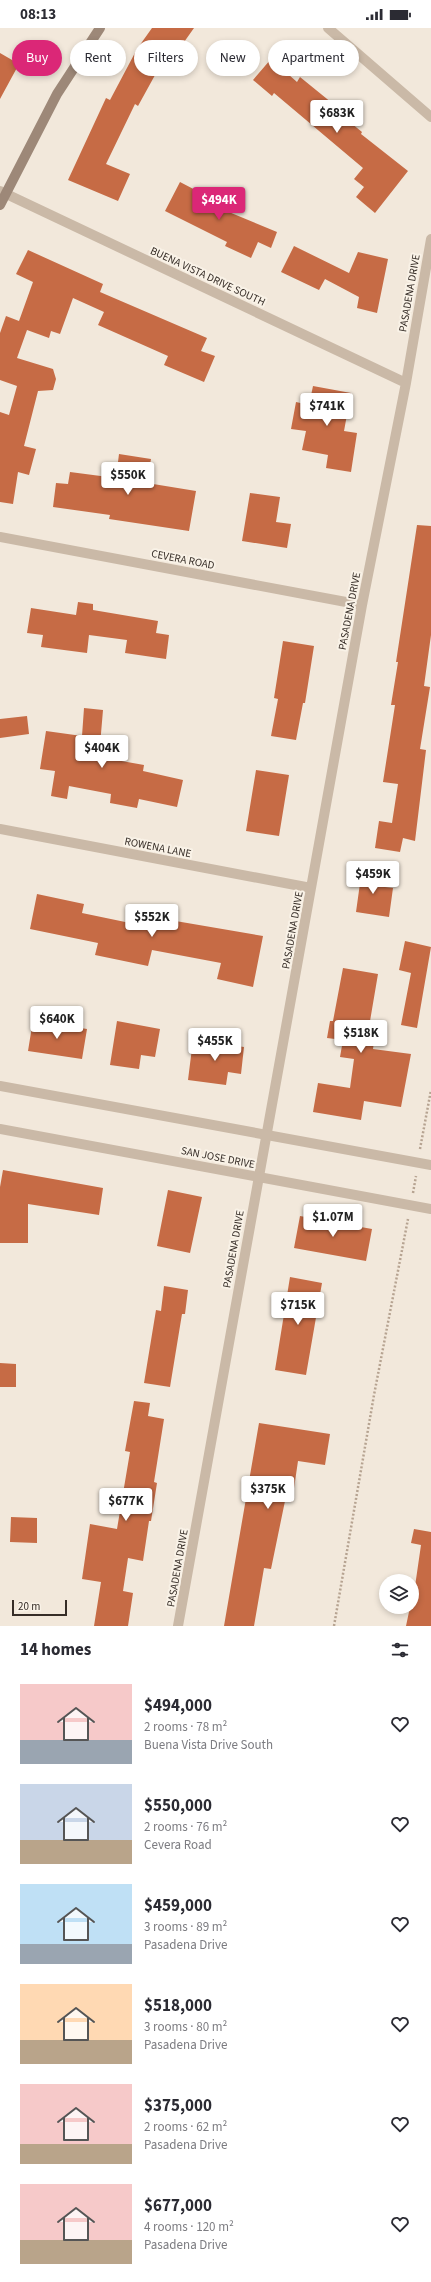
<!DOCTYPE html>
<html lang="en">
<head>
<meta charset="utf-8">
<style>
	:root { --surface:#fff; --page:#f2f2f3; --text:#2b2b33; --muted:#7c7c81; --accent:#db2777 }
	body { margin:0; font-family:"Source Sans 3",sans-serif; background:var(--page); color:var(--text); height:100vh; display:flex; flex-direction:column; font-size:15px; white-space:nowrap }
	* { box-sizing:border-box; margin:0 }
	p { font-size:13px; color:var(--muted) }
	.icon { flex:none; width:22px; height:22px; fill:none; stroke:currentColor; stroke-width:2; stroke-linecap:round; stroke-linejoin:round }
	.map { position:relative; height:1598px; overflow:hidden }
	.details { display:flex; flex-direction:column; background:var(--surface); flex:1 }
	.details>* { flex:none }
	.guide { position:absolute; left:12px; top:12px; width:407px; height:36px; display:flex; gap:8px }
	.buttons { position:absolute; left:379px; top:1546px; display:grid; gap:8px }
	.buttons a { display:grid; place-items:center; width:40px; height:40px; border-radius:50%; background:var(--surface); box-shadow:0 2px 6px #0003; font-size:20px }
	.scale { position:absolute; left:12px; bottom:10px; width:55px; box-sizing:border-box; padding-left:4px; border:2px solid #362d27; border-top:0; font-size:11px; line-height:14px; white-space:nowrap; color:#362d27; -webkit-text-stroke:3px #f9f2e7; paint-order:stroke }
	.price { position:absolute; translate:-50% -34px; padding:0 9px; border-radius:4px; background:#fff; color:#222; font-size:13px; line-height:26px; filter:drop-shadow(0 1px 2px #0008) }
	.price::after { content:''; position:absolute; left:50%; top:24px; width:12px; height:9px; margin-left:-6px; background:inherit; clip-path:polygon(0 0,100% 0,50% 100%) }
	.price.selected { background:var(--accent); color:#fff }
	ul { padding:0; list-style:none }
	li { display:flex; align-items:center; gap:12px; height:100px; padding:0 20px }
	li span { display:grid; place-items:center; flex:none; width:112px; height:80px; border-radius:0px; color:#555 }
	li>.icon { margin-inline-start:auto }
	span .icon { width:48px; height:48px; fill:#fffc; stroke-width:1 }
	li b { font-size:17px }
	h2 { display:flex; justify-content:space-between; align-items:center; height:48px; padding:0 20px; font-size:17px }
	.tag { padding:0 14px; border-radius:18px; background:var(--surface); box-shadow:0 2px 6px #0003; font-size:14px; line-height:36px }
	.tag.selected { background:var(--accent); color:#fff }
	.status { display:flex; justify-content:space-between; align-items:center; height:28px; padding:0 20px; background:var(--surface); direction:ltr }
	.status svg { height:11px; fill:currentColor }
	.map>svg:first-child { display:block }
	.building { fill:#c66b45 }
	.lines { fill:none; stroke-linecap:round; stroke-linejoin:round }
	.path { stroke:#b6a391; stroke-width:2.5; stroke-dasharray:2 2; stroke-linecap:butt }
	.minor { stroke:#cab9a7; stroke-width:10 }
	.tertiary { stroke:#cab9a7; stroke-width:10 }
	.secondary { stroke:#9d8878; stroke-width:10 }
	.labels { text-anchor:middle; stroke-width:4; stroke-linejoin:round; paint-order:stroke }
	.street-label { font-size:11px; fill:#362d27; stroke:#f9f2e7 }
</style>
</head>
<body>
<div class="status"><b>08:13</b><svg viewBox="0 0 49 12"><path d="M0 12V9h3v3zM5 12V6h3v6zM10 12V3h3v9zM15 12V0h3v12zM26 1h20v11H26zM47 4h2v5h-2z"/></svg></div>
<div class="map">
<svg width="431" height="1598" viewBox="0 0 431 1598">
	<rect width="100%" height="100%" fill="#f2e8db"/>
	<path class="building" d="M 152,0 L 194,0 L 165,41 L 160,38 L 138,78 L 135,76 L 106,136 L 130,146 L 118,173 L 68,152 L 106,70 L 110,72 L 137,21 Z
		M 0,25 L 19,36 L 0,71 Z
		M 271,31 L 297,54 L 300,49 L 332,75 L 330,78 L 362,104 L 361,106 L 408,143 L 375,185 L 356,169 L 364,159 L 354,151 L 363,140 L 274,65 L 272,68 L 253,52 Z
		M 180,154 L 226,178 L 224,182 L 277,204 L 271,220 L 258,214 L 251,230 L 225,218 L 227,214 L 165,183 Z
		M 294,218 L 349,245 L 358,224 L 388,231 L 377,285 L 357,280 L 359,269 L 325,251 L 319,262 L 281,244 Z
		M 28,222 L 103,256 L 100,264 L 207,310 L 201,323 L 215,328 L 204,354 L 164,337 L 168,328 L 98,297 L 104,284 L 73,270 L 60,306 L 51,303 L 49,310 L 27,302 L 17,330 L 53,341 L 56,351 L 53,362 L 38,363 L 24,418 L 36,421 L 29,447 L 18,444 L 13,476 L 0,474 L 0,384 L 9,387 L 17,358 L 0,352 L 0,305 L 6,288 L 19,293 L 33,254 L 16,246 Z
		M 313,358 L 351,365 L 344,403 L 357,405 L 351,444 L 326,440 L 328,427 L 302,422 L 306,403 L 291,401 L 296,374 L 309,377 Z
		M 119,426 L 151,431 L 147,455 L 196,463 L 189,503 L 109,491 L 110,487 L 53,479 L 56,455 L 68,456 L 70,444 L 116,450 Z
		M 250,465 L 280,469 L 276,494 L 291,496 L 287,520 L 242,513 Z
		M 417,497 L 431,498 L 431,607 L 424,658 L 430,659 L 420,721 L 426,722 L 415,813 L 403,810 L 400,824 L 375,820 L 379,793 L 392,795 L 398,756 L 383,754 L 395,677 L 391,677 L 398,634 L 396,634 Z
		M 78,574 L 93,576 L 93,582 L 158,593 L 156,605 L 169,607 L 166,631 L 125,625 L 127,612 L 89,607 L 87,625 L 41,619 L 43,607 L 27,605 L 31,580 L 76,587 Z
		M 283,613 L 314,618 L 305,675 L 303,675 L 296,712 L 271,708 L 278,671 L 274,670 Z
		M 84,680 L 103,682 L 99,729 L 144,737 L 143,743 L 183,752 L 177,779 L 139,771 L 137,780 L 110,775 L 111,766 L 69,758 L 67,771 L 51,768 L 55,743 L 40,741 L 46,703 L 82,708 Z
		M 27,688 L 29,706 L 0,710 L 0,691 Z
		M 256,742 L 289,747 L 279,808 L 246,803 Z
		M 362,841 L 379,843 L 377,858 L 393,860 L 389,889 L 356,884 Z
		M 37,866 L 84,876 L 82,885 L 130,895 L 132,882 L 159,888 L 158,890 L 263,908 L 253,959 L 217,951 L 221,935 L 152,922 L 148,938 L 95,927 L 98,915 L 30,901 Z
		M 405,913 L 431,919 L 417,1000 L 401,997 L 411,945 L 399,942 Z
		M 343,940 L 378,946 L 369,999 L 376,1000 L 373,1021 L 411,1026 L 401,1079 L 364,1073 L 361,1092 L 313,1084 L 318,1055 L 350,1060 L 354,1031 L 340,1029 L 343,1012 L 327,1010 L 330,993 L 333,993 Z
		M 33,992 L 87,1001 L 82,1031 L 28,1023 Z
		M 117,993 L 160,1001 L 155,1029 L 141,1027 L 139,1041 L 110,1037 Z
		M 193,1012 L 244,1019 L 241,1046 L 228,1044 L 226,1057 L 188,1052 Z
		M 3,1142 L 103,1160 L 99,1187 L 28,1176 L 28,1215 L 0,1215 L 0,1159 Z
		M 168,1162 L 202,1169 L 190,1225 L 157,1218 Z
		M 300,1188 L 372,1201 L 366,1233 L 294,1220 Z
		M 290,1249 L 322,1255 L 306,1347 L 275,1342 Z
		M 164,1258 L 188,1262 L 185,1286 L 182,1286 L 170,1359 L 144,1355 L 156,1282 L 161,1283 Z
		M 0,1335 L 16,1336 L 16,1359 L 0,1359 Z
		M 134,1373 L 150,1375 L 148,1388 L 164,1391 L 154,1454 L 157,1455 L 151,1493 L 149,1493 L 143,1533 L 128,1530 L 123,1563 L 133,1565 L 128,1598 L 94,1598 L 101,1554 L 82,1551 L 90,1496 L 117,1501 L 130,1424 L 125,1423 Z
		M 259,1395 L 330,1406 L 325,1437 L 298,1433 L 292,1474 L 285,1473 L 271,1541 L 264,1540 L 254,1598 L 224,1598 Z
		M 11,1489 L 37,1490 L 37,1515 L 10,1514 Z
		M 414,1501 L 431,1504 L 431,1598 L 406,1598 L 410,1579 L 412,1579 L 421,1517 L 411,1515 Z"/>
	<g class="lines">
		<path class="path" d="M 420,1121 L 431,1062
			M 413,1165 L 416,1148
			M 334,1598 L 374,1367 L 408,1191"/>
		<path class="minor" d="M 328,0 L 431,89
			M 0,163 L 406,355
			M 0,509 L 362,577
			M 0,801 L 311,860
			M 178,1598 L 362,577 L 406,355 L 431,211"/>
		<path class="tertiary" d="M 0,1058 L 431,1137
			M 0,1101 L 431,1181"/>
		<path class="secondary" d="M 0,177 L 57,66 L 100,0"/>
	</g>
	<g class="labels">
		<g class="street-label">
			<text transform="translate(208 248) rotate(25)" y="4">BUENA VISTA DRIVE SOUTH</text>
			<text transform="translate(409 265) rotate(-80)" y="4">PASADENA DRIVE</text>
			<text transform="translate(183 531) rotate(11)" y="4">CEVERA ROAD</text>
			<text transform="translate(349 583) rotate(-79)" y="4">PASADENA DRIVE</text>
			<text transform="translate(158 819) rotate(11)" y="4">ROWENA LANE</text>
			<text transform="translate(292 902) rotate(-80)" y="4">PASADENA DRIVE</text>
			<text transform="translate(218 1129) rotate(11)" y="4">SAN JOSE DRIVE</text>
			<text transform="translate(233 1221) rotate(-80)" y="4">PASADENA DRIVE</text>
			<text transform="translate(177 1540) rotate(-80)" y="4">PASADENA DRIVE</text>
		</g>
	</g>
</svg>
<div class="buttons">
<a><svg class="icon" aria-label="layers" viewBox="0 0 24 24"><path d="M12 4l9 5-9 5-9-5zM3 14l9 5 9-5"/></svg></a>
</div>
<div class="scale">20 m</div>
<b class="price" style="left:337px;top:106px">$683K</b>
<b class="price selected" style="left:219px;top:193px">$494K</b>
<b class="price" style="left:327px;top:399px">$741K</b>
<b class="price" style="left:128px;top:468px">$550K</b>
<b class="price" style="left:102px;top:741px">$404K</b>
<b class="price" style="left:373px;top:867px">$459K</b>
<b class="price" style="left:152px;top:910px">$552K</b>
<b class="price" style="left:57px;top:1012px">$640K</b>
<b class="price" style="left:361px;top:1026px">$518K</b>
<b class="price" style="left:215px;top:1034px">$455K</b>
<b class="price" style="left:333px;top:1210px">$1.07M</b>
<b class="price" style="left:298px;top:1298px">$715K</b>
<b class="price" style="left:268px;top:1482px">$375K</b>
<b class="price" style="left:126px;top:1494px">$677K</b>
<div class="guide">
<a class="tag selected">Buy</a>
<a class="tag">Rent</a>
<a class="tag">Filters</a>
<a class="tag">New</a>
<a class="tag">Apartment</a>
</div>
</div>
<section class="details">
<h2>14 homes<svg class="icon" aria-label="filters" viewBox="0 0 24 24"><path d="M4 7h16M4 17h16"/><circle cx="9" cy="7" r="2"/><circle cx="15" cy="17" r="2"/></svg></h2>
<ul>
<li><span style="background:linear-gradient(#f6c9c9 70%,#9aa5b1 0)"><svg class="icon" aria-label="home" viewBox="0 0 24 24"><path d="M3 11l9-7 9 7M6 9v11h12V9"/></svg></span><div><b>$494,000</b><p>2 rooms · 78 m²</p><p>Buena Vista Drive South</p></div><svg class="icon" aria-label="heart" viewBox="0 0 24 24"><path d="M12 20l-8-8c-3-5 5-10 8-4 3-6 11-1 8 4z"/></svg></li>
<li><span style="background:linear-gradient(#c9d6e8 70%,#b9a48a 0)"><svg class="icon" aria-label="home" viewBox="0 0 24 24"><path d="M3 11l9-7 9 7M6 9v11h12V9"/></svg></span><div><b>$550,000</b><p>2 rooms · 76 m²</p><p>Cevera Road</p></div><svg class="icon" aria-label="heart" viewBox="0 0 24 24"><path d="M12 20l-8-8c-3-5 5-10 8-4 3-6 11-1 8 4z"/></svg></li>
<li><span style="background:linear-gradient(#bfe0f5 75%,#9aa5b1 0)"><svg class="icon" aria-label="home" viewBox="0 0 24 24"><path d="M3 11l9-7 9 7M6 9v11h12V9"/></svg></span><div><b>$459,000</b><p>3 rooms · 89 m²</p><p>Pasadena Drive</p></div><svg class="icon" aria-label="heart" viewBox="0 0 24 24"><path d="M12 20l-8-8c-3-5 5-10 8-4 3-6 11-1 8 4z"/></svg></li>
<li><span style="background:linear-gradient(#ffd9b3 70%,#b9a48a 0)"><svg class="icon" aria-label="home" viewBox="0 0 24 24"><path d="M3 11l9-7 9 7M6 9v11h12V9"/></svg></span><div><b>$518,000</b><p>3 rooms · 80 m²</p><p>Pasadena Drive</p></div><svg class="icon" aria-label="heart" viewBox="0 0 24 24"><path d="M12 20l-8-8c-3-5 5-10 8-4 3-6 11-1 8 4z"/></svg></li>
<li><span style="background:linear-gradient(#f6c9c9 75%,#b9a48a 0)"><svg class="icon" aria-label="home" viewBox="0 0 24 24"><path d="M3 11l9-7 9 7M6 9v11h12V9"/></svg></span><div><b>$375,000</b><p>2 rooms · 62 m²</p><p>Pasadena Drive</p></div><svg class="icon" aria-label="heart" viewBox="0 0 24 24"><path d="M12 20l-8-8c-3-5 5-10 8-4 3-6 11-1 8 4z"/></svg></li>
<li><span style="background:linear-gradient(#f6c9c9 70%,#b9a48a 0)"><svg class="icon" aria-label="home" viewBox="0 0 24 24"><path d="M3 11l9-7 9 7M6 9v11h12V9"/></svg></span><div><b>$677,000</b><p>4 rooms · 120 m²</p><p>Pasadena Drive</p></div><svg class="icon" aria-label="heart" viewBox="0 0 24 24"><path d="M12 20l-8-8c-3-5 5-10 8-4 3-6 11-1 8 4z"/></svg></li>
</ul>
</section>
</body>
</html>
